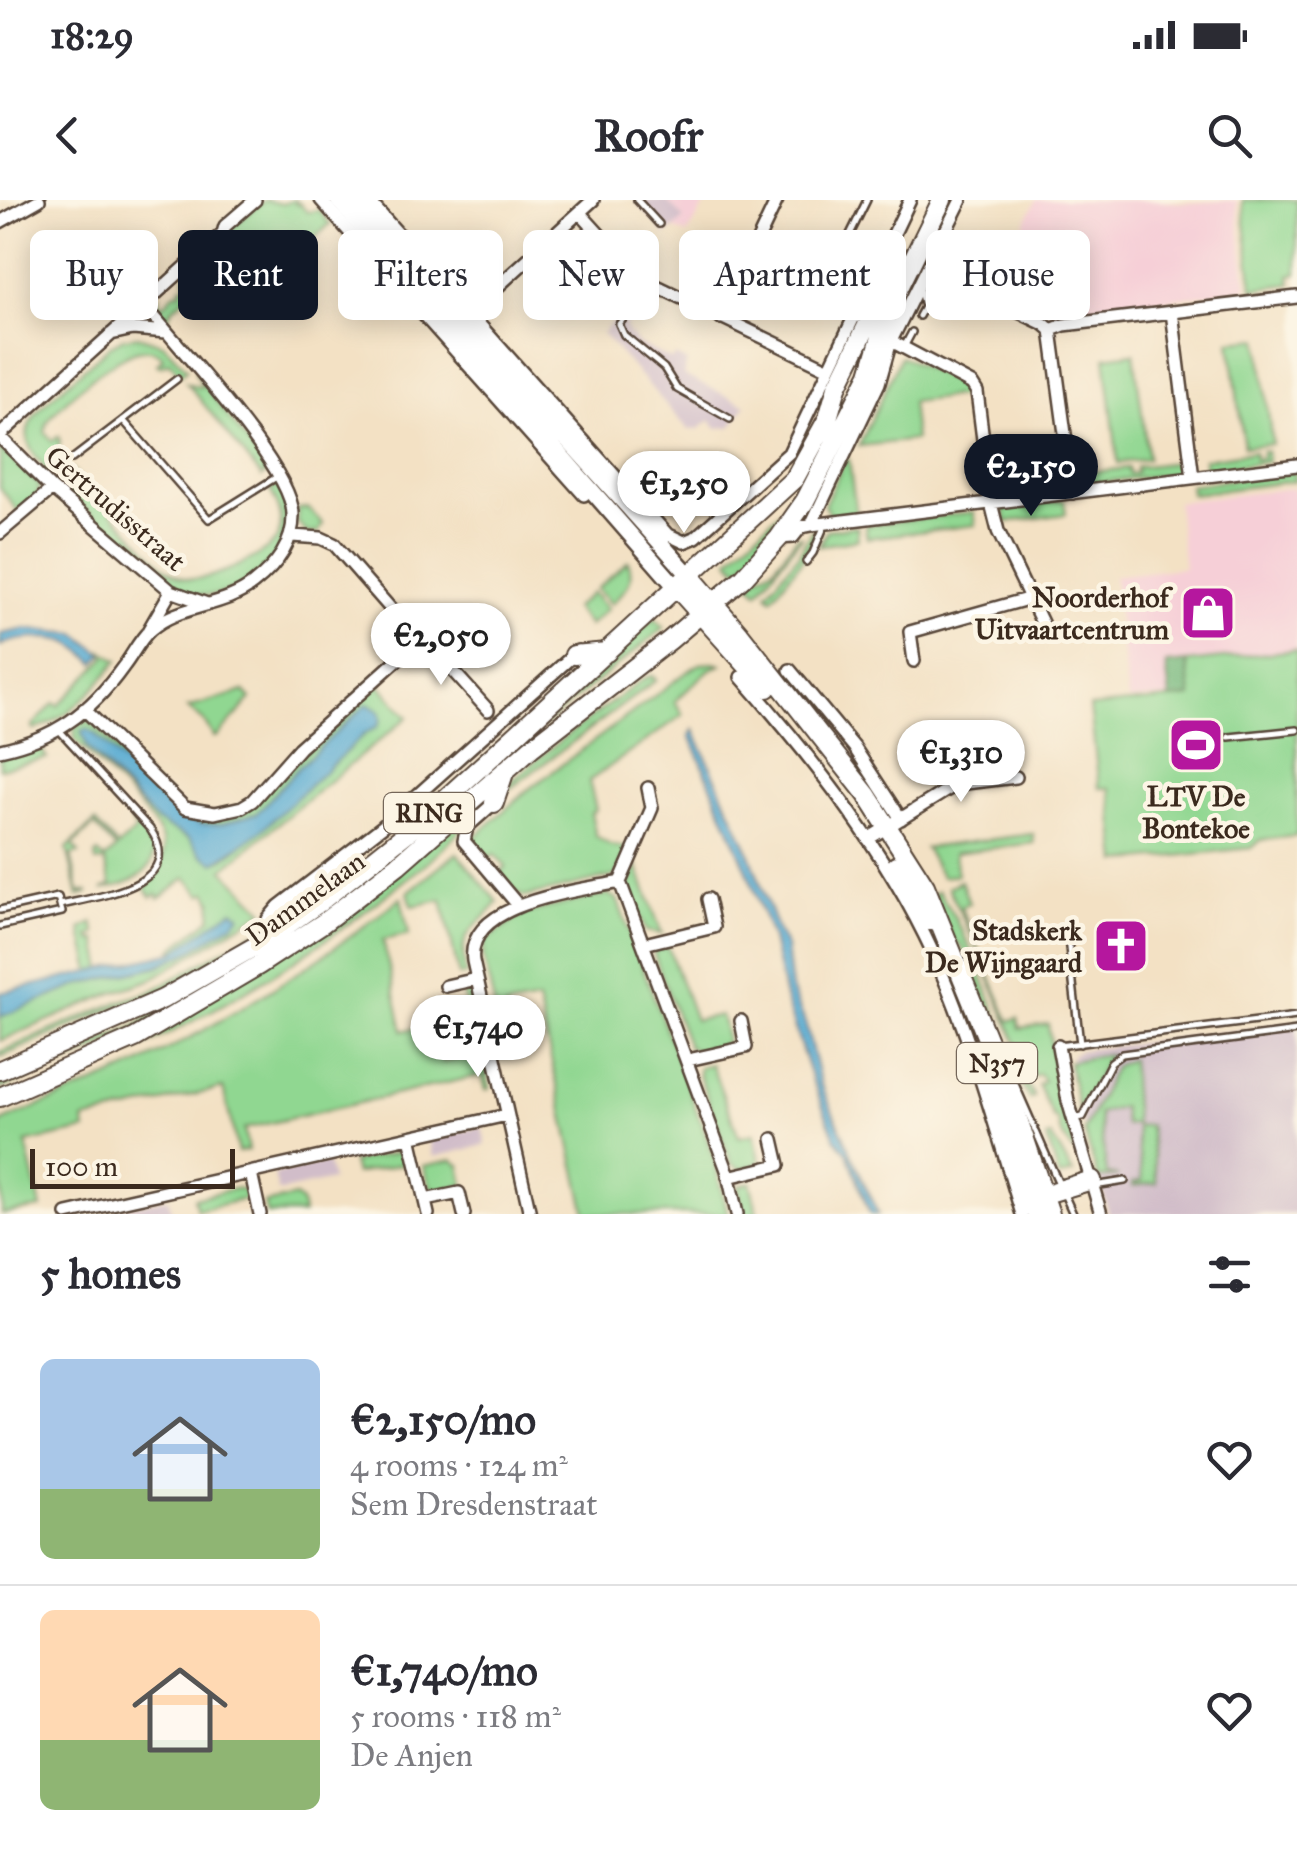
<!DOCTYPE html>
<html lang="en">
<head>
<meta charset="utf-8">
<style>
	:root { --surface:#fff; --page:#f7f7f7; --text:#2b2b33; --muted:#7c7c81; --line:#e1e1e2; --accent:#111827 }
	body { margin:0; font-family:"IM FELL Great Primer",serif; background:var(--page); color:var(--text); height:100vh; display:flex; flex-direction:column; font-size:38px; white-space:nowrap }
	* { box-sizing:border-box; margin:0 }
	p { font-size:32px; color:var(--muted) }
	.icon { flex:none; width:55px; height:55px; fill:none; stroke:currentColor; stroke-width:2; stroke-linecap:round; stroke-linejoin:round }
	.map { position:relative; height:1014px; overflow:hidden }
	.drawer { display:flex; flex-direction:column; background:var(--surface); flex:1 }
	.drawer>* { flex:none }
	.top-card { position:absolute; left:30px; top:30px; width:1238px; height:90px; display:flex; gap:20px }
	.scale { position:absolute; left:30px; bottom:25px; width:205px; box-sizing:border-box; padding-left:10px; border:5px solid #3b2a1e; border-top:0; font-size:28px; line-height:35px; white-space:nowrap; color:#3b2a1e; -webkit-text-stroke:8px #fcf5e5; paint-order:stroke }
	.price { position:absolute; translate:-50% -85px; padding:0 22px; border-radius:35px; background:#fff; color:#222; font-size:32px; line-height:65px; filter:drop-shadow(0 2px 5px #0008) }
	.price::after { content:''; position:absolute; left:50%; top:60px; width:30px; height:22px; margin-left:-15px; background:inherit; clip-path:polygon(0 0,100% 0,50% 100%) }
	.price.active { background:var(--accent); color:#fff }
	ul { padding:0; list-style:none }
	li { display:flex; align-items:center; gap:30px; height:250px; padding:0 40px }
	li+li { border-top:2px solid var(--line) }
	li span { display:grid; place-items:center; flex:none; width:280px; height:200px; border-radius:15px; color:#555 }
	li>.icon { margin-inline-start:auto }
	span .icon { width:120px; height:120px; fill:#fffc; stroke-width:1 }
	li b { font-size:42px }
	h2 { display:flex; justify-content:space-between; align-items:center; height:120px; padding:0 40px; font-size:42px }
	.pill { padding:0 35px; border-radius:15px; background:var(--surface); box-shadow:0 5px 25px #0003; font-size:35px; line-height:90px }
	.pill.active { background:var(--accent); color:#fff }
	.status { display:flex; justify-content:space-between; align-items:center; height:70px; padding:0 50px; background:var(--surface); direction:ltr }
	.status svg { height:28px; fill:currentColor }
	header { display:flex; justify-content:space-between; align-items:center; height:130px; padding:0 40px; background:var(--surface); font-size:45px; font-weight:700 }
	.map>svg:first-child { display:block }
	.built { fill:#f6cfd7 }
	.industrial { fill:#d1bdc9 }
	.green { fill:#90d791; stroke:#668058; stroke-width:2.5; fill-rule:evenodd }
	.forest { fill:#74b87b; stroke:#58714c; stroke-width:2.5 }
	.water { fill:#56aad2; stroke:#486a78; stroke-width:2.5 }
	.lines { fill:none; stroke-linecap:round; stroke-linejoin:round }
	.lane-casing { stroke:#574537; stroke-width:10 }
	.street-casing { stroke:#574537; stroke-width:16 }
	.secondary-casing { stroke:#574537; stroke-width:20 }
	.primary-casing { stroke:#574537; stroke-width:22 }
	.lane { stroke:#fff; stroke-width:5 }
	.street { stroke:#fff; stroke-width:11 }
	.secondary { stroke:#fff; stroke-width:15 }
	.primary { stroke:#fff; stroke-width:18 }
	.labels { text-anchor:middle; stroke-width:9; stroke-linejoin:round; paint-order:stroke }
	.shield { fill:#fcf5e5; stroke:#75675a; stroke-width:2.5 }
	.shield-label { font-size:25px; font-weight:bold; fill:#3b2a1e }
	.street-label { font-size:28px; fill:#3b2a1e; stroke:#fcf5e5 }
	.poi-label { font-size:28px; font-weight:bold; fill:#3b2a1e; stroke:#fcf5e5; text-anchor:end }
</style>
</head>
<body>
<div class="status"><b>18:29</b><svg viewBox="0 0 49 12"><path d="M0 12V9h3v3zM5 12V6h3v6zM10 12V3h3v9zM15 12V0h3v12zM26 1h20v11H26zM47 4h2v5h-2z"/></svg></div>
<header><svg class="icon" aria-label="back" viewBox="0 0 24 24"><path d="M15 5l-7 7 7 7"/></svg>Roofr<svg class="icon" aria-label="search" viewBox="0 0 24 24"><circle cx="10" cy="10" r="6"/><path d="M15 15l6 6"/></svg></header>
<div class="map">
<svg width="1297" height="1014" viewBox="0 0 1297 1014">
	<rect width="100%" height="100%" fill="#fcf5e5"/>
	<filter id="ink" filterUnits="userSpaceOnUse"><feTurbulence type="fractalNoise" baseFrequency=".01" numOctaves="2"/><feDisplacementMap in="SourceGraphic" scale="20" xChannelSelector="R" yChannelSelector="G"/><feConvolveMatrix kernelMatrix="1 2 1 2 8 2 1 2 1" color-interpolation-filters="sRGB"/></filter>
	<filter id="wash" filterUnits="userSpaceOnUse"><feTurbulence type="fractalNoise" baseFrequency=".0048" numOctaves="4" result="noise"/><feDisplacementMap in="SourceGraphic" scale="40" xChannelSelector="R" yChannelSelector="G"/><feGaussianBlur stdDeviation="2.25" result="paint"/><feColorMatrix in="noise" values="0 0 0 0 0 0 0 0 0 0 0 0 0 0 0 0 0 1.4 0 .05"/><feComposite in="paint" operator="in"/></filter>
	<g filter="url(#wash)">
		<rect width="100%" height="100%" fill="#f3e1c4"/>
		<path class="built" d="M 666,0 L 708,0 L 687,35 L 673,29 L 684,19 Z
			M 1036,0 L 1159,0 L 1183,3 L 1236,0 L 1247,89 L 1056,114 L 995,85 Z
			M 1294,288 L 1297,295 L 1297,450 L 1167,464 L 1170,497 L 1128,500 L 1114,376 L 1184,368 L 1177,302 Z"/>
		<path class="industrial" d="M 634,0 L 666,0 L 684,19 L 666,35 Z
			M 639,91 L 649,96 L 634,110 L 626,127 L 628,133 L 639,144 L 672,160 L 675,156 L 687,162 L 683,175 L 746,205 L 731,227 L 717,228 L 710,220 L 699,229 L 689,230 L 602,133 L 634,101 Z
			M 1297,823 L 1297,1014 L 1109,1014 L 1067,867 L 1071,856 L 1077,851 Z
			M 482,927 L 486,945 L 433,957 L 429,939 Z
			M 327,962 L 332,980 L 278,992 L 274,974 Z
			M 168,998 L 172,1014 L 116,1014 L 115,1010 Z"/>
		<path class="green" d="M 265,0 L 282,4 L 295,0 L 296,5 L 299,3 L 307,12 L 319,10 L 330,24 L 282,67 L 258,39 L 247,47 L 230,28 Z
			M 1242,0 L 1297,0 L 1297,74 L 1290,75 L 1291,84 L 1253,89 Z
			M 228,33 L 241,47 L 221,65 L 209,52 Z
			M 201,59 L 213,73 L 172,109 L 168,116 L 170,128 L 155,110 L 155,102 L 160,96 L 160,104 L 164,105 L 175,92 L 180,92 L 180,87 L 185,87 L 186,73 Z
			M 138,136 L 163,144 L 187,169 L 180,175 L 170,162 L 159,166 L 157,164 L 163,158 L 160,154 C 154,151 152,149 144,150 C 119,151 60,202 47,223 L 45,232 L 52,241 L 59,236 L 60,244 L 56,250 L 66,263 L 51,274 C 10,236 28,218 63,187 C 79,173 94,159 110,146 L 123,138 Z
			M 1259,138 L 1272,244 L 1244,247 L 1230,141 Z
			M 1134,153 L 1148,259 L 1118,263 L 1105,157 Z
			M 901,156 L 956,183 L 966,195 L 911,202 L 915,240 L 859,246 Z
			M 194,171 L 269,271 L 262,277 L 187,183 L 199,187 L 202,185 Z
			M 0,248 L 40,285 L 37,297 L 18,312 L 0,287 Z
			M 1262,251 L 1267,251 L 1268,262 L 1205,270 L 1204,259 L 1254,252 L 1255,259 L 1262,258 Z
			M 846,258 L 849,260 L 856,313 L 830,316 L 824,305 Z
			M 1178,262 L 1180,273 L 1086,284 L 1085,273 L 1128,268 L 1129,274 L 1136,273 L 1136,267 Z
			M 72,270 L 164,367 C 173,373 182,379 193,379 C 214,379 269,355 278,336 C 285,319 278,304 270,290 L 279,285 C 286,299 290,316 286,332 C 275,377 213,415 172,384 L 54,282 L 73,290 L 76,287 Z
			M 1294,272 L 1295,281 L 1191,294 L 1190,285 Z
			M 793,300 L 796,302 L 739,370 L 729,359 Z
			M 1064,300 L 1066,314 L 1006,322 L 1004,308 Z
			M 308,308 L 323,324 L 318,333 L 307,333 L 298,323 L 297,309 Z
			M 974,312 L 976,325 L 867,338 L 865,325 Z
			M 857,326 L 858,339 L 819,346 L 827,330 Z
			M 812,330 L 817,334 L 805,356 L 772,398 L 767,393 L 798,355 Z
			M 798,336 L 801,337 L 758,392 L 749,382 L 774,367 Z
			M 628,361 C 636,381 625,391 611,404 L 596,389 Z
			M 592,393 L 607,409 L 589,426 L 574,408 Z
			M 654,418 L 664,428 L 574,500 L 429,625 Z
			M 1297,450 L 1297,636 L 1260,640 L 1251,648 L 1118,662 L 1110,588 L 1099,588 L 1090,507 L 1190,497 L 1187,462 Z
			M 103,451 L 118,460 C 97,488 67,519 34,530 L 32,527 L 54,503 L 58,506 L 106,457 Z
			M 714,463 L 721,465 L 710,469 L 675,501 L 683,515 L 589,581 L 596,610 L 591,613 L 596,636 L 610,645 L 629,648 L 615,676 L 525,697 L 515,692 L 499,674 L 506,667 L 494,654 L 486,660 L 470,641 L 525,592 L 687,472 L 700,464 Z
			M 652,476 L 656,480 L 508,590 L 508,584 L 561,540 L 645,478 Z
			M 378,483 L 408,517 L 223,669 L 264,711 L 150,780 L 112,793 L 0,841 L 0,817 L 82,784 L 158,766 L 192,750 L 234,723 L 174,752 L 172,749 L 211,718 L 212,701 L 207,692 L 202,695 L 186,678 L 159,698 L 157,694 L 152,697 L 144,687 C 159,675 168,656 161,637 C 152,614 95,561 75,540 L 74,528 L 85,521 L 91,522 L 181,611 L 219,617 L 241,612 ZM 377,527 L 366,533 L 263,629 L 220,661 L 202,655 L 190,639 L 157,621 L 87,547 L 94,533 L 174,613 L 201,624 L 221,624 L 257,613 L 300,566 L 327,543 Z
			M 244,491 L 251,499 L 218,536 L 214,537 L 203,520 L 188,508 Z
			M 40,547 L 47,558 L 0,569 L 0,556 Z
			M 489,594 L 491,597 C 476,611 464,627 450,641 C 431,661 407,679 386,695 C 269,788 138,855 0,910 L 0,904 L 77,873 L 143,841 Z
			M 131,621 L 137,628 L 140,626 C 174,663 137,683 102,690 L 111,685 L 105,661 L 96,662 L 95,656 L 98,653 L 105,659 L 116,649 L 94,625 L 73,645 L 79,653 L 71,655 L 79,692 L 89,692 L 78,696 L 67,648 L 95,622 L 118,647 L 136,630 Z
			M 1033,634 L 1034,643 L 954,653 L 957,675 L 942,677 L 925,648 Z
			M 457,653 L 498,702 C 475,733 456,727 466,775 L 459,776 L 442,700 L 412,706 L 408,692 Z
			M 382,663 L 385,667 C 306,729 210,794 121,838 C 82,858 40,873 0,889 L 0,884 L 132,828 Z
			M 637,666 L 662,734 L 646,731 L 628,687 Z
			M 961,681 L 969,703 L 961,707 L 1009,821 L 1018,818 L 1020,828 L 1048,824 L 1056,878 L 1076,950 L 1073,951 L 1061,934 L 1057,919 L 1054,919 L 1038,885 L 1044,881 L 1039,874 L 1034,877 L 1021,855 L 975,743 L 948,687 Z
			M 938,691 C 981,750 996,832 1034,897 L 1029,899 L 1007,859 L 962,747 L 953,739 L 933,694 Z
			M 608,694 L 617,699 L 711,949 L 728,1014 L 586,1014 L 538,801 L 506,807 L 507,814 L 497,817 L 483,755 L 485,741 L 525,713 Z
			M 401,698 L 409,734 L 383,740 L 403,831 L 434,823 L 443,862 L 483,853 L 490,888 L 486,890 L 482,875 L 244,929 L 248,950 L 238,952 L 223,888 L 84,920 L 86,930 L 26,943 L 41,1008 L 2,1014 L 0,923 C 44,902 91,887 135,866 C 230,820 318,763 401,698 Z
			M 93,723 L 96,734 L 90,736 L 92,741 L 97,740 L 103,769 L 91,772 L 81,729 Z
			M 253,733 L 257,736 L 156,795 L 117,807 L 0,857 L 0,852 L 118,802 L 150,792 Z
			M 668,747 L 695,820 L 721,815 L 727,841 L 719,847 L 698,851 L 688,846 L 654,755 L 655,750 Z
			M 471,787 L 484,837 L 479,838 L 481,849 L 476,850 L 463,792 L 465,788 Z
			M 1109,854 L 1079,912 L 1068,862 Z
			M 1131,859 L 1135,924 L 1125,925 L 1122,907 L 1099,914 L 1107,974 L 1118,976 L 1098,978 L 1084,931 L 1115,866 Z
			M 711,864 L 739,937 L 754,934 L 760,960 L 756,965 L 741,969 L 731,963 L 699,875 L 699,867 Z
			M 1149,925 L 1157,983 L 1132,986 L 1132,983 L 1142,981 L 1136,926 Z
			M 1051,936 L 1073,973 L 1059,977 L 1047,938 Z
			M 399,952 L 406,963 L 355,974 L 352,962 Z
			M 452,960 L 460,965 L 464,985 L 440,990 L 431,988 L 423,966 Z
			M 750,982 L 758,1014 L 743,1014 L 738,986 Z
			M 238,988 L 244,991 L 246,999 L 197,1010 L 194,998 Z
			M 295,997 L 301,1002 L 303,1014 L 267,1014 L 264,1004 Z"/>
		<path class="forest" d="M 1187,462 L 1191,497 L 1170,499 L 1166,464 Z"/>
		<path class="water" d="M 26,429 L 77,434 L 103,454 L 95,463 C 88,456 77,446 67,442 C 50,436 15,437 0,446 L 1,434 Z
			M 367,504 L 379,511 L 381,519 L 377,527 L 366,533 L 263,629 L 215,663 L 202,655 L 190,639 L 157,621 L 87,547 L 81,531 L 87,529 L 94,533 L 174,613 L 201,624 L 221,624 L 257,613 L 300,566 Z
			M 694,530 L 748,649 L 778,732 L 786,747 L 791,789 L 805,822 L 821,885 L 878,1014 L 870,1014 L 848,954 L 835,938 L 809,871 L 785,798 L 772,739 L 748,673 L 690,535 Z
			M 233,710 L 240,715 L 234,723 L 192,750 L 158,766 L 82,784 L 0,817 L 0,793 L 174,752 Z"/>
	</g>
	<g filter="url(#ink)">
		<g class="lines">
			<g class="lane-casing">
				<path id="lane" d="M 637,0 L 659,24
					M 650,86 L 619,124 L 624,135 L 664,168 L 677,189 L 730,219
					M 822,91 L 867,0
					M 919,116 L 924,107 L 920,90
					M 904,147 L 912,132
					M 123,220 L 209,319 L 275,278
					M 72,259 L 177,179
					M 806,362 L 813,353 L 824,327
					M 1229,537 L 1297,530
					M 0,710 L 58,697 L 60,705
					M 0,726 L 62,712 L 60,705 C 95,697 189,686 150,629 L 59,530
					M 1068,739 L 1080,844
					M 1058,846 L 1297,816
					M 1011,875 L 1059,984
					M 1076,918 L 1083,917 L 1111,862 L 1122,854 L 1297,831
					M 1094,986 L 1125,981
					M 1064,994 L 1073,1014"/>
			</g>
			<g class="street-casing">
				<path id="street" d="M 321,0 L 584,295
					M 368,0 L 667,334 L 684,342 L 696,337 L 789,253 L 910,0
					M 580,13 L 638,77 L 829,169
					M 0,22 L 39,0
					M 927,68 L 1044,124 L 1051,130 L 1064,125 L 1297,97
					M 1172,112 L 1193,278
					M 463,118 L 593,0
					M 721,118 L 777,0
					M 1051,130 L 1073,293
					M 111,134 L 133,129 L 166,132
					M 891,141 L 972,184 L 977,192 L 991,303 L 998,331 L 1045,429
					M 0,235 L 223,33 L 225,26 L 255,0
					M 0,237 L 52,289 L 171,391 L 207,404
					M 811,325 L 879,183 L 891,141 L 961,0
					M 0,333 L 52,289
					M 779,338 L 793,337 L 801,327 L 811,325 L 1297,265
					M 148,431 L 171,391
					M 409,441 L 436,452 L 488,510
					M 914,461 L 910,432 L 1031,398
					M 790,470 L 854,547 L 901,619
					M 741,477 C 815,561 886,651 933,753 C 971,837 995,926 1022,1014
					M 84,509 L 185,608 L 215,613 L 242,607 L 252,601 L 299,548 L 404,454 L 409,441 L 404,424 L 334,344 L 321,338 L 292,336
					M 932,534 L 957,584
					M 0,550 C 55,538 90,513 123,467 C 132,456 139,440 150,430 C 179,404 223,408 253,384 C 276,366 294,344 293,314 C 291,265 177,147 144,104
					M 648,588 L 652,608 L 620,682 L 727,970 L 737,1014
					M 494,603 L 467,627 L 464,641 L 517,704
					M 868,639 L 957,584 L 1016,577
					M 268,719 L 279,706 L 383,626 L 578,451
					M 644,744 L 714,727 L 708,699
					M 446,786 L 477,779
					M 1058,846 L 1068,901 L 1101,1014
					M 688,860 L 746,847 L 741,821
					M 410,937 L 428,1014
					M 251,973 L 260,1014
					M 728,977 L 779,965 L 773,939
					M 425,1000 L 459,993 L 464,1014
					M 67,1014 L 507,915
					M 530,1014 L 473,761 C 465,702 579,691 620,682"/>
			</g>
			<g class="secondary-casing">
				<path id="secondary" d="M 338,0 L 677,388
					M 352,0 L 690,376"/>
			</g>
			<g class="primary-casing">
				<path id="primary" d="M 690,376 L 740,434 L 867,595 L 925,686 L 1010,895 L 1050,1014
					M 677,388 L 767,488
					M 574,455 L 607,452
					M 494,603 L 505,570
					M 897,665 L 929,721
					M 0,870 L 163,799 L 261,743 L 320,702 L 413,628 L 485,563 L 795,278 L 828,218 L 837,187 L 885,89
					M 993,885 L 1036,1014
					M 0,897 L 135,838 L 259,765 L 323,723 L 398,665 L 531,548 L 670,440 L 743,378 L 779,338 L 805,301 L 870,174 L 891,104 L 942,0
					M 1036,997 L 1092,980"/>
			</g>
			<use href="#lane" class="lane"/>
			<use href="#street" class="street"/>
			<use href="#secondary" class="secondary"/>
			<use href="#primary" class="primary"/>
		</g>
	</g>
	<defs>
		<g id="shop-square" transform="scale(2.875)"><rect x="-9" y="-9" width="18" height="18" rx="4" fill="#b5179e" stroke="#fcf5e5"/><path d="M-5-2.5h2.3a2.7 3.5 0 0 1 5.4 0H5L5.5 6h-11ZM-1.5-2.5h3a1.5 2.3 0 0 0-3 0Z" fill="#fff"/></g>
		<g id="stadium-square" transform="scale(2.875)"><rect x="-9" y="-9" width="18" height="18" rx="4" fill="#b5179e" stroke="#fcf5e5"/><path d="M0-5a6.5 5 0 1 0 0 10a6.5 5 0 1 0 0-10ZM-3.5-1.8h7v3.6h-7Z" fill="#fff"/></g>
		<g id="church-square" transform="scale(2.875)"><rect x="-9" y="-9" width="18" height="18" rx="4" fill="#b5179e" stroke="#fcf5e5"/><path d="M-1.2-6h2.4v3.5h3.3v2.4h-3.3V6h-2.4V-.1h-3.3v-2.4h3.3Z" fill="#fff"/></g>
	</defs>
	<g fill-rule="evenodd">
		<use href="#shop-square" x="1208" y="413"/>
		<use href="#stadium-square" x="1196" y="545"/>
		<use href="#church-square" x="1121" y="746"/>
	</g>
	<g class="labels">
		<g class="shield">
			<rect x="384" y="593" width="90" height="40" rx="8"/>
			<rect x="957" y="843" width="80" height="40" rx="8"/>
		</g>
		<g class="shield-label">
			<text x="429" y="622">RING</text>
			<text x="997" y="872">N357</text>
		</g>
		<g class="street-label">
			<text transform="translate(116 308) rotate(41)" y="10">Gertrudisstraat</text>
			<text transform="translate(305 698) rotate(-36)" y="10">Dammelaan</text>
		</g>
		<g class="poi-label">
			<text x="1169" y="407">Noorderhof<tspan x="1169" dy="32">Uitvaartcentrum</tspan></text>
			<text x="1196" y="606" text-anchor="middle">LTV De<tspan x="1196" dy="32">Bontekoe</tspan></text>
			<text x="1082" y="740">Stadskerk<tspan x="1082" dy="32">De Wijngaard</tspan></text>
		</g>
	</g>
</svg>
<div class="scale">100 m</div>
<b class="price active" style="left:1031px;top:319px">€2,150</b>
<b class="price" style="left:684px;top:336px">€1,250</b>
<b class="price" style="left:441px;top:488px">€2,050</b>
<b class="price" style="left:961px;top:605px">€1,310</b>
<b class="price" style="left:478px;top:880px">€1,740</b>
<div class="top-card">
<a class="pill">Buy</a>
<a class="pill active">Rent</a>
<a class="pill">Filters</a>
<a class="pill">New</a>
<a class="pill">Apartment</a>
<a class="pill">House</a>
</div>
</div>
<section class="drawer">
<h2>5 homes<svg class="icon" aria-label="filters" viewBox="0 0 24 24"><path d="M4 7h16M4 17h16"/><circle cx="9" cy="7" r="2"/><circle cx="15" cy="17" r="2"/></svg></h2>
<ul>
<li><span style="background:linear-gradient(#a9c7e8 65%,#8fb573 0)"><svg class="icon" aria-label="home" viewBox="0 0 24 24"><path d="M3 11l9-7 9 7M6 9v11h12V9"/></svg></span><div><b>€2,150/mo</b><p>4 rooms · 124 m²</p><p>Sem Dresdenstraat</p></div><svg class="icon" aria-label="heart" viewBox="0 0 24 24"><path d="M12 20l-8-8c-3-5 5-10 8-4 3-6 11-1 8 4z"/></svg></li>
<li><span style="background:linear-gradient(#ffd9b3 65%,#8fb573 0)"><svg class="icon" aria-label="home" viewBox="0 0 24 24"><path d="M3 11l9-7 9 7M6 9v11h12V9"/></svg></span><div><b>€1,740/mo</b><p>5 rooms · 118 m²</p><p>De Anjen</p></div><svg class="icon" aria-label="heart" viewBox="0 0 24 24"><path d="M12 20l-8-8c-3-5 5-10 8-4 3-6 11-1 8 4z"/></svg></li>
</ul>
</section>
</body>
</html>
